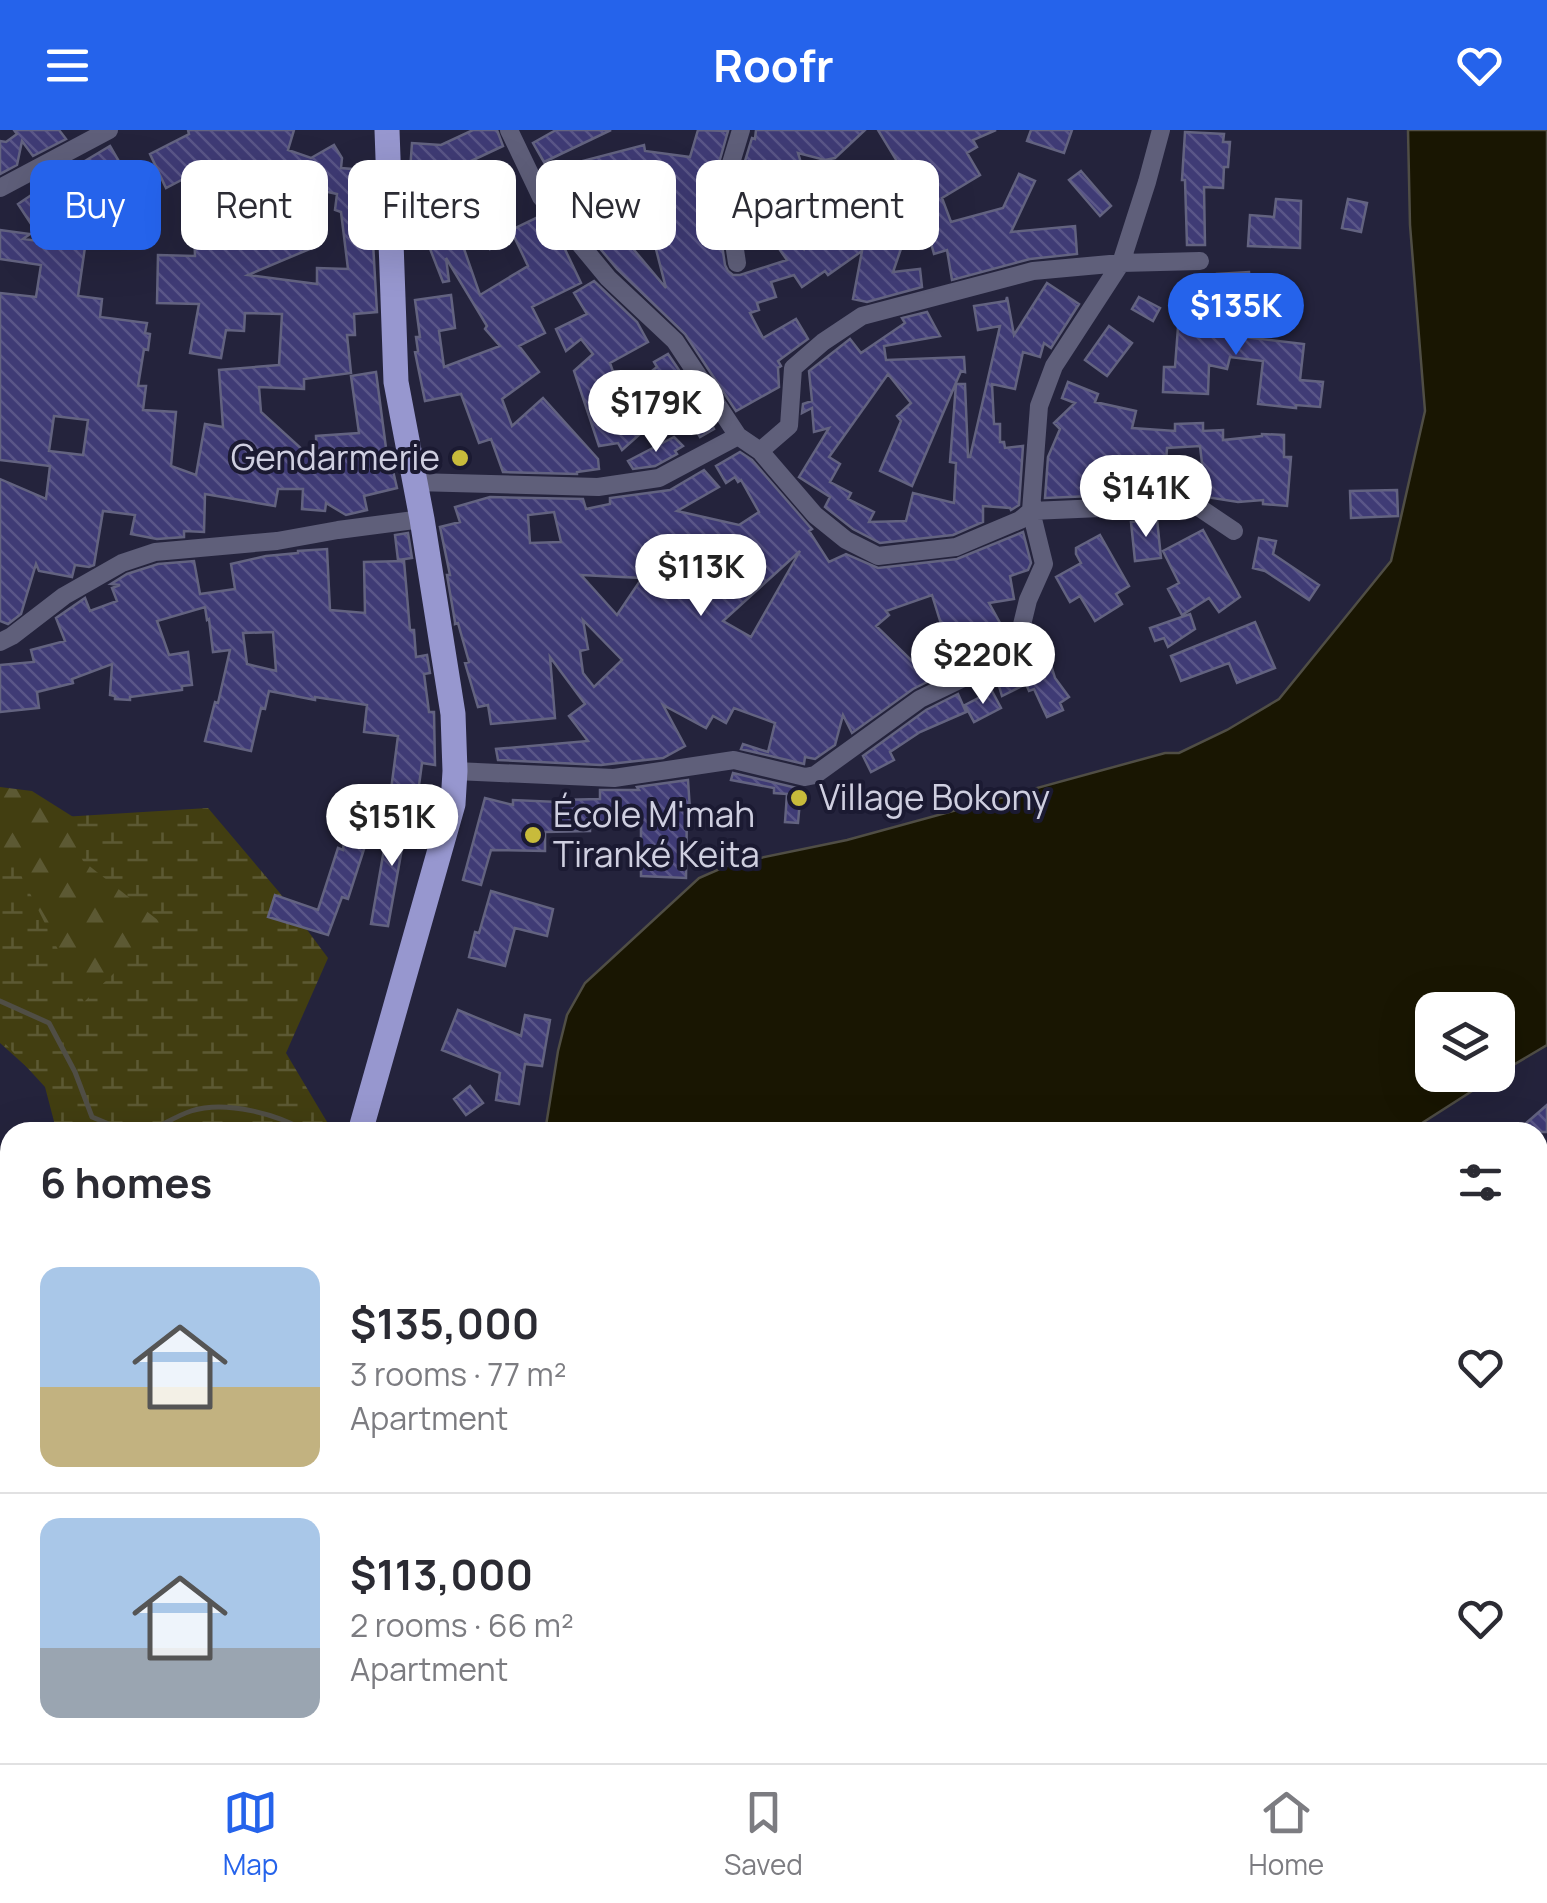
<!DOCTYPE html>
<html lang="en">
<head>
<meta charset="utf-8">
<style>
	:root { --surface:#fff; --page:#f2f2f3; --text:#2b2b33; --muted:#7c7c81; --line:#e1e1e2; --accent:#2563eb }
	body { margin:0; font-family:Manrope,sans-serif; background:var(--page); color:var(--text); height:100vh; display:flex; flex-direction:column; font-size:38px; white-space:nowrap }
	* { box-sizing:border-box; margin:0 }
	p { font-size:32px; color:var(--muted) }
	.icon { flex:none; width:55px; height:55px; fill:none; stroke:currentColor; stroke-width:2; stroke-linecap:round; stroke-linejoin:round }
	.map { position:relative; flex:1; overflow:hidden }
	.sheet { position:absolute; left:0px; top:992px; width:1548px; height:642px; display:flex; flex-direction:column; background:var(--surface); border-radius:30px 30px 0 0; box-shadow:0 10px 40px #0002 }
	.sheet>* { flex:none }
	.hud { position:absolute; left:30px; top:30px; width:1000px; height:90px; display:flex; gap:20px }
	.tools { position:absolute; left:1415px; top:862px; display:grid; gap:20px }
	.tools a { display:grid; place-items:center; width:100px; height:100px; border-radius:20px; background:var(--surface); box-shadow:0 10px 40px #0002; font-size:50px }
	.price { position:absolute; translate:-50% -85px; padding:0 22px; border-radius:35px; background:#fff; color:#222; font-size:32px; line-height:65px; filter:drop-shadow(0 2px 5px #0008) }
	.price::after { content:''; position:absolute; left:50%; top:60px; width:30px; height:22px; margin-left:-15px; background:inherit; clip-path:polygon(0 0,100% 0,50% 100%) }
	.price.active { background:var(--accent); color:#fff }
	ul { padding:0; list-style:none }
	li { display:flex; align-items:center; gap:30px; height:250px; padding:0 40px }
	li+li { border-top:2px solid var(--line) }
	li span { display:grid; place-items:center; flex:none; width:280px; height:200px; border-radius:20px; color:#555 }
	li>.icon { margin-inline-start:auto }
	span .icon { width:120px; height:120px; fill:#fffc; stroke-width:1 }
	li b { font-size:42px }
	h2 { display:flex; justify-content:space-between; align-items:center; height:120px; padding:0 40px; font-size:42px }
	.tag { padding:0 35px; border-radius:20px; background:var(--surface); box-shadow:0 10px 40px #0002; font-size:35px; line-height:90px }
	.tag.active { background:var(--accent); color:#fff }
	header { display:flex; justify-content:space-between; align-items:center; height:130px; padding:0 40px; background:var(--accent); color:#fff; font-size:45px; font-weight:700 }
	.tabs { display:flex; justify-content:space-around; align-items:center; height:140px; border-top:2px solid var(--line); background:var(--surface); font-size:28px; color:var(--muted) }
	.tabs a { display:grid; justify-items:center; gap:5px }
	.tabs .active { color:var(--accent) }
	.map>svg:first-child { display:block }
	.forest { fill:url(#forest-firs) }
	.wetland { fill:url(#wetland-marsh) }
	.water { fill:#191602; stroke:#504e45; stroke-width:2.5 }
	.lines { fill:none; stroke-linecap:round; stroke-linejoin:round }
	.stream { stroke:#504e45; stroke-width:5 }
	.building { fill:url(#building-back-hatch); stroke:#636380; stroke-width:2.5; fill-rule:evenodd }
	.minor { stroke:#5f5f7a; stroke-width:18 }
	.tertiary { stroke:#5f5f7a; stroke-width:20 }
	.primary { stroke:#9797cf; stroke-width:25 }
	.poi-dot { fill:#c8bb3b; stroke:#1b1a32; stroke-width:4 }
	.labels { text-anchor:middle; stroke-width:8; stroke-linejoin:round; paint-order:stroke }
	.poi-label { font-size:35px; fill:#cfcfe0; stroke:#1b1a32; text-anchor:start }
</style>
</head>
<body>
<header><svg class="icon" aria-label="menu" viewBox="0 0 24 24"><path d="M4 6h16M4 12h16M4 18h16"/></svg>Roofr<svg class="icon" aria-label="heart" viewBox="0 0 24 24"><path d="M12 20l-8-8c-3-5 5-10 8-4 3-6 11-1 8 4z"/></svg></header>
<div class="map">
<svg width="1547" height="1633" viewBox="0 0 1547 1633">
	<defs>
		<pattern id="forest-firs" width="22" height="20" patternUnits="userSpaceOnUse" patternTransform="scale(2.5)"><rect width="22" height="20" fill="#423e11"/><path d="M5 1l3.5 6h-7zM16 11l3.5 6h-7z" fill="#5c5933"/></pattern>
		<pattern id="wetland-marsh" width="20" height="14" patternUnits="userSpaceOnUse" patternTransform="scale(2.5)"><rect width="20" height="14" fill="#423e11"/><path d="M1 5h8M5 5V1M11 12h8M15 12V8" fill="none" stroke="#5c5933"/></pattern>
		<pattern id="building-back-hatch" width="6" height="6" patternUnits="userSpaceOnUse" patternTransform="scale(2.5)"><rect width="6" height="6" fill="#3f3b75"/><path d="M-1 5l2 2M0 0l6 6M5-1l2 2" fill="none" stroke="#5a5688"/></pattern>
	</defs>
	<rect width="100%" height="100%" fill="#24233c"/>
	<path class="forest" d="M 0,657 L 32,661 L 178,753 L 207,862 L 58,965 L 0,913 Z"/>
	<path class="wetland" d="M 208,678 L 279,762 L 328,828 L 286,923 L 333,1002 L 62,1002 L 56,999 L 45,957 L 0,908 L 0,723 L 13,729 L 84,872 L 164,795 L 83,731 L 62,687 Z"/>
	<path class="water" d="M 1408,0 L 1547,0 L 1547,915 L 1498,944 L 1498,880 L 1432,880 L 1432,945 L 1497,945 L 1408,1002 L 545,1002 L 558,921 L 567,885 L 585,853 L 699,748 L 731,734 L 847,710 L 1165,623 L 1179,623 L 1227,600 L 1279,569 L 1391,431 L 1425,281 L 1410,95 Z"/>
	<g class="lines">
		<path class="stream" d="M 0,871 L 49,893 L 75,942 L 92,987 L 128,1002
			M 147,1002 C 161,996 176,986 191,981 C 226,970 277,984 308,1002"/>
	</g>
	<path class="building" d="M 14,0 L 59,0 L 66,9 L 33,26 L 22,11 L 17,35 L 0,44 L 0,11 L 6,12 L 17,4 Z
		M 188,0 L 294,0 L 288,20 L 311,28 L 334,15 L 342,28 L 341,38 L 364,40 L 360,80 L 371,78 L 377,182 L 354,184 L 355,205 L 347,205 L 351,243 L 304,249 L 304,259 L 259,257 L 261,282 L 317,333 L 316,306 L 359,303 L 351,246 L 376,242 L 388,333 L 391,332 L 397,358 L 364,366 L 367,380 L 346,385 L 326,373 L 325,381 L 302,379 L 303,359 L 278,359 L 275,376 L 205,364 L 204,402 L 184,401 L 184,407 L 157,409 L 131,404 L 135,385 L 103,381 L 94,435 L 89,437 L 75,435 L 72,447 L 39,441 L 36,434 L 21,484 L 8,494 L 0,491 L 0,349 L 46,369 L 50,336 L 0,330 L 0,163 L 36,167 L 41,135 L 0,129 L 0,100 L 30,104 L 23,109 L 85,117 L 78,166 L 102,169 L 100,187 L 147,193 L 145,203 L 150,204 L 148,220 L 144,219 L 138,256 L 146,256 L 143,280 L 176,282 L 171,336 L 196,345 L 205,294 L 223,297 L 219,240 L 279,235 L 282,184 L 245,183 L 244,201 L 226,200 L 221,228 L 190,223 L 199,174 L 157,173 L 158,125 L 195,126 L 194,92 L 233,90 L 234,70 L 292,72 L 312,118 L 248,145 L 317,154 L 317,138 L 348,139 L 341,82 L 335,80 L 337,64 L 255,46 L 256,41 L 193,44 L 166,58 L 150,24 L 189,4 ZM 54,286 L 88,290 L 83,325 L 49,321 Z
		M 473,0 L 497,0 L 503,16 L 420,55 L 409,55 L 412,13 L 441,15 Z
		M 556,0 L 611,0 L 544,32 L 533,13 Z
		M 698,0 L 728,1 L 713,54 L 725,135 L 728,141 L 733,145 L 740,145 L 787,130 L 780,120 L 797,108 L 804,119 L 818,83 L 814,81 L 830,46 L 861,59 L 859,65 L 914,81 L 893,142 L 920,139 L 922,157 L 867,172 L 853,169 L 862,121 L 828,145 L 825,141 L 802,157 L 794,145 L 771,152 L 776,167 L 757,173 L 759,180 L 750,183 L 763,208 L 796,189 L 808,209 L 778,231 L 781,236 L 778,238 L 779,257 L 736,281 L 685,204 L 617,139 L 572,85 L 584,78 L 567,35 L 644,15 L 645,21 L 690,27 ZM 642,65 L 666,158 L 603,83 L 613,77 L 611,73 Z
		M 756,0 L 865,0 L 835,28 L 825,30 L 798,23 L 802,36 L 779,42 L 781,60 L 740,62 L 739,65 L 738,54 L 752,8 L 755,9 Z
		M 878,0 L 996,0 L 973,10 L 977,17 L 967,23 L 980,45 L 942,68 L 951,92 L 1003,78 L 1019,44 L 1035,51 L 1011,102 L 1075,96 L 1077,124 L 1030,129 L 952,150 L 947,120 L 934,124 L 918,66 L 914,78 L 905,54 L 898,44 L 903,41 Z
		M 1031,0 L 1072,0 L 1064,23 L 1027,11 Z
		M 1185,2 L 1224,4 L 1223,12 L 1230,12 L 1228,37 L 1224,37 L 1223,58 L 1204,57 L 1205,115 L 1187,115 L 1185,50 L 1182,50 Z
		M 110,16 L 124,40 L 99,56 L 85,31 Z
		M 1081,41 L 1111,76 L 1100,86 L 1069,50 Z
		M 58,47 L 76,73 L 35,100 L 18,74 Z
		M 121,66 L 147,69 L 142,107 L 116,103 Z
		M 446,67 L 480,165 L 528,136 L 511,100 L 540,86 L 561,111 L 581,153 L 532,177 L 545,203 L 519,216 L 539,242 L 502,269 L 512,296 L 543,268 L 598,329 L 599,339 L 577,342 L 577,344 L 503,342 L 491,309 L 479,313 L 461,264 L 425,271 L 415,222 L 418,221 L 416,207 L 420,207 L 415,170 L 451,165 L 455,198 L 439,201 L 444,237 L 500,216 L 485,199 L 487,196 L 446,128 L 449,151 L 443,152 L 425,106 L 420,78 L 424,70 Z
		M 1276,69 L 1301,71 L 1300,118 L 1248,116 L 1250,85 L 1274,87 Z
		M 1348,69 L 1367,73 L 1361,102 L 1342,98 Z
		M 499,89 L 508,112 L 490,119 L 482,96 Z
		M 1249,142 L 1251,161 L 1219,163 L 1217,144 Z
		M 594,151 L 637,192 L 648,212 L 610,233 L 621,265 L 657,237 L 654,232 L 668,224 L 715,293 L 712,295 L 714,299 L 700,307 L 676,265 L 650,280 L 658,288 L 622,320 L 618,313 L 599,316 L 574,241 L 593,224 L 581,209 L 566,221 L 556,199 L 587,184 L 574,163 Z
		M 1047,153 L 1079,174 L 1051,218 L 1044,213 L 1040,227 L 1023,222 L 1015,259 L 992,254 L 994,294 L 1000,294 L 1000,312 L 1004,312 L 1005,318 L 1023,316 L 1019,375 L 1011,380 L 1010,378 L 983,376 L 983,392 L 953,405 L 880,413 L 853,399 L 825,377 L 830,367 L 799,347 L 829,298 L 814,302 L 812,278 L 802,283 L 803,274 L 812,271 L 809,241 L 850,209 L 861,223 L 905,193 L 902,188 L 927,182 L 940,206 L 884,216 L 886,230 L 964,227 L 965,242 L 961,241 L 912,356 L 880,341 L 901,291 L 897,286 L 911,273 L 888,244 L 829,327 L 840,334 L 830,352 L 851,363 L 848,369 L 874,382 L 869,392 L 906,391 L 913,363 L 954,373 L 956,333 L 950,332 L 956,254 L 965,254 L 968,327 L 970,327 L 1000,196 L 978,200 L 974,176 L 1006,171 L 1007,167 L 1014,205 Z
		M 1139,167 L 1160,178 L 1153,191 L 1132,179 Z
		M 1180,171 L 1238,185 L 1237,189 L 1248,192 L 1244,207 L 1304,214 L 1300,250 L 1323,252 L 1320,277 L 1296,275 L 1296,278 L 1258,274 L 1263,231 L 1230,227 L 1227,239 L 1209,235 L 1208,264 L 1163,262 L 1164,237 L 1175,237 Z
		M 1109,196 L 1132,213 L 1107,246 L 1085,230 Z
		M 1068,252 L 1098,264 L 1095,272 L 1136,281 L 1132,298 L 1175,301 L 1175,294 L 1203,293 L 1203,301 L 1223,300 L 1223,310 L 1262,306 L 1262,304 L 1284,305 L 1284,327 L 1291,327 L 1287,376 L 1263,374 L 1263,370 L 1238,372 L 1206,367 L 1200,316 L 1167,318 L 1164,363 L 1142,364 L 1091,360 L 1092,366 L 1045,368 L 1048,327 L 1060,299 L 1054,293 L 1075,273 L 1062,268 Z
		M 674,307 L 683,316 L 675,321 L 677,324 L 655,336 L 633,339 L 628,331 Z
		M 740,322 L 752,330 L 810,397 L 812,399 L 809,401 L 829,432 L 846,424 L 878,438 L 957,429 L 1023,402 L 1031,433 L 1028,440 L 1010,446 L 1014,469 L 989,473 L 1005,502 L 971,530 L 913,559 L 852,603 L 843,585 L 835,615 L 815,629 L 805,627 L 804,634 L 741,619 L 743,614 L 768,622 L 775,593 L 734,578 L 726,593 L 713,586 L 706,598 L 663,575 L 685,616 L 663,628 L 601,635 L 498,630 L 496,619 L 588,611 L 569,586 L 585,574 L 550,527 L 555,588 L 491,594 L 488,575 L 478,577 L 465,533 L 469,532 L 458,493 L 455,494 L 455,492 L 447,445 L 450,445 L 440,397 L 460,392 L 455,377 L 490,367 L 583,369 L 586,379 L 610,374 L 610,368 L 670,360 L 704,340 L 719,357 L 677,381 L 739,395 L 759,382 L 741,350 L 738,352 L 735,347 L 726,353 L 716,336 ZM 554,382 L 561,412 L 530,413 L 528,385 ZM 800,421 L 751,507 L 723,491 ZM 581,445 L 642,448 L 617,485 ZM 932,465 L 946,510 L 914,533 L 876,496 L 889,485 L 886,481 ZM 583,490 L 622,530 L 594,557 L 583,543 L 580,521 L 588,519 Z
		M 1397,360 L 1398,386 L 1351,388 L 1350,361 Z
		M 1157,389 L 1161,428 L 1135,431 L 1131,392 Z
		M 1203,400 L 1240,467 L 1219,482 L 1209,468 L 1182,485 L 1168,459 L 1179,453 L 1163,421 Z
		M 408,403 L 412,428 L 398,430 L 395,405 Z
		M 1100,405 L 1129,456 L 1116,464 L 1122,474 L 1095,491 L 1080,466 L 1070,472 L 1056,447 L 1081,433 L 1076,424 L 1076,418 Z
		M 1259,408 L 1276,411 L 1273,424 L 1319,455 L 1309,470 L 1265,441 L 1253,438 Z
		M 327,419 L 330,480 L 365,483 L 364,432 L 404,431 L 410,500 L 414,500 L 416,527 L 427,525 L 430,543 L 424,544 L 429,582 L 434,582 L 435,635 L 422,633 L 418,663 L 391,660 L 398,606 L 364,602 L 367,575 L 315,567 L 315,570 L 269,561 L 265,579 L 261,578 L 251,621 L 205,611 L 215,572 L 218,573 L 230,520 L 213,522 L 209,489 L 207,490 L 205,477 L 157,491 L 169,525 L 188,522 L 192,555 L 182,556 L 182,560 L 130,567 L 130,570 L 115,569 L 115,566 L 110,565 L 112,534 L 72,549 L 73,553 L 37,562 L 39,578 L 0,582 L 0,535 L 34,532 L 31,520 L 65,511 L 56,488 L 85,468 L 90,481 L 117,471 L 112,458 L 120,455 L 111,454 L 127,444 L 158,434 L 194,431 L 200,464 L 235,459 L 231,434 L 266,426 L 298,423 L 298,421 ZM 273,502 L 276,541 L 247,534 L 243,503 Z
		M 1190,484 L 1195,499 L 1168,517 L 1164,508 L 1155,511 L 1150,498 Z
		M 1255,492 L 1275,538 L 1237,553 L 1229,533 L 1181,551 L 1171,526 Z
		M 1045,515 L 1055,548 L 1069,567 L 1060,573 L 1063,580 L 1047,587 L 1034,559 L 1029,561 L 1026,554 L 1002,566 L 995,543 L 1021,522 Z
		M 992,561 L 1001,578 L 974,592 L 965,575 Z
		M 958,564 L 966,582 L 920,602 L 890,622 L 894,630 L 871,642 L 863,626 L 926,580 Z
		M 733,643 L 801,659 L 798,693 L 785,692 L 787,664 L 774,663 L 774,658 L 731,650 Z
		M 688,650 L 690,680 L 687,680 L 686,748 L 641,746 L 641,693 L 590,693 L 590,701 L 545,702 L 545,721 L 491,720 L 481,755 L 463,750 L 485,668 L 513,675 L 513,670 L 558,672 L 558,670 L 600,669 L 600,660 L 639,660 L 637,657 Z
		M 348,681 L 371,684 L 371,687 L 374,688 L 348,769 L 342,767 L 328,805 L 268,787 L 275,765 L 318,780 L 338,718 L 343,720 Z
		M 389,691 L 421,698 L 417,716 L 403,713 L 388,796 L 371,794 Z
		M 491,761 L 553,779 L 547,806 L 515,798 L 505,836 L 469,827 L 475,802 L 479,803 Z
		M 458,880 L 521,906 L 525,885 L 550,890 L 542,936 L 525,934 L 519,974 L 496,970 L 500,943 L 442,920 Z
		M 470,956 L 483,973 L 466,985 L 454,969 Z
		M 1547,975 L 1547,1002 L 1516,1002 Z"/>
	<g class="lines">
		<path class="minor" d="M 509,0 L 541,67 L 608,148 L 675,211 L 738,306 L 760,321 L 815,385 L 846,410 L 878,426 L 956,417 L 1020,390 L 1031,381 L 1194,374 L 1234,401
			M 0,58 L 109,0
			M 737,133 L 725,53 L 741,0
			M 760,321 L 789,296 L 793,238 L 823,212 L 862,186 L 1033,141 L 1121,133 L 1200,131
			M 414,352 L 598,357 L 659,348 L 738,306
			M 0,512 L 12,506 L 64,466 L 122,433 L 155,422 L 277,411 L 338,400 L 422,389
			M 455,641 L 614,648 L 734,630 L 805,647 L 815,645 L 920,569 L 978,541 L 1019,507 L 1028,470 L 1044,434 L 1031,381 L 1039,276 L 1054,236 L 1121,133 L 1147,52 L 1161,0
			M 0,1068 L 10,1069
			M 0,1185 L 10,1185
			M 0,1346 L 10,1342
			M 812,1625 L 815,1633
			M 1016,1625 L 1019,1633
			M 1239,1625 L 1240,1633
			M 517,1633 L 528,1625"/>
		<path class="tertiary" d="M 129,1633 L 135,1625"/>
		<path class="primary" d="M 360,1002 L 453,674 L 455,641 L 453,584 L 422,389 L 396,252 L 387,0
			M 371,1625 L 373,1633"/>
	</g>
	<g class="poi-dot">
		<circle cx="460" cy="328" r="10"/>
		<circle cx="799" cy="668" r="10"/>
		<circle cx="533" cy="705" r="10"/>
	</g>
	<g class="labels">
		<g class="poi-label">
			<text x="440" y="340" text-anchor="end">Gendarmerie</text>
			<text x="819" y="680">Village Bokony</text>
			<text x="553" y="697">École M'mah<tspan x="553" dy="40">Tiranké Keita</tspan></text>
		</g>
	</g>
</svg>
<div class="tools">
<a><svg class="icon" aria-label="layers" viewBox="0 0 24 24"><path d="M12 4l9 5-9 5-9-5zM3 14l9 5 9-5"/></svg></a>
</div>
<b class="price active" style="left:1236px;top:228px">$135K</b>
<b class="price" style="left:656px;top:325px">$179K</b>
<b class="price" style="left:1146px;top:410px">$141K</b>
<b class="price" style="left:701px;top:489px">$113K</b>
<b class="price" style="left:983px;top:577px">$220K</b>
<b class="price" style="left:392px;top:739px">$151K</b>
<div class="hud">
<a class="tag active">Buy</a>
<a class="tag">Rent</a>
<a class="tag">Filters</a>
<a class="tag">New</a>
<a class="tag">Apartment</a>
</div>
<section class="sheet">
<h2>6 homes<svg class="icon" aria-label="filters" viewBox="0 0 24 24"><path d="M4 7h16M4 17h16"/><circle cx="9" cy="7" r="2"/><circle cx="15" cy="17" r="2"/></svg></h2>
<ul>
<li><span style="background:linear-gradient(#a9c7e8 60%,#c2b280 0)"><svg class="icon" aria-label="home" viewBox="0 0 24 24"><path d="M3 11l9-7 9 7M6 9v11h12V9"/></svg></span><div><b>$135,000</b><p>3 rooms · 77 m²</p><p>Apartment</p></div><svg class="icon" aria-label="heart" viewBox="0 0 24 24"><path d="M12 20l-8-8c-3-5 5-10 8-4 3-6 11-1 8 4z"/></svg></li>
<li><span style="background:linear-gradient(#a9c7e8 65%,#9aa5b1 0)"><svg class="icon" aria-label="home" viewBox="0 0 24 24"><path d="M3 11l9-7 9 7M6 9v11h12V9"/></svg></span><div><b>$113,000</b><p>2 rooms · 66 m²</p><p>Apartment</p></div><svg class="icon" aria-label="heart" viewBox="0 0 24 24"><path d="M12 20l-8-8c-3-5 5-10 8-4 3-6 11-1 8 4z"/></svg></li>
</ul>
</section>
</div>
<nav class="tabs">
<a class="active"><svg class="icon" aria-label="map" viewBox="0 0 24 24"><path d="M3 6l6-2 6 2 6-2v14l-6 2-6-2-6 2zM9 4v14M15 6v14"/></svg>Map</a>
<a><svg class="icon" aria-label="saved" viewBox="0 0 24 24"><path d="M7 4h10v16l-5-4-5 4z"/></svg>Saved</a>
<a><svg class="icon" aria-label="home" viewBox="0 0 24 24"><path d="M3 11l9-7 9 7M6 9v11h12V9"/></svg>Home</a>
</nav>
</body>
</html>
